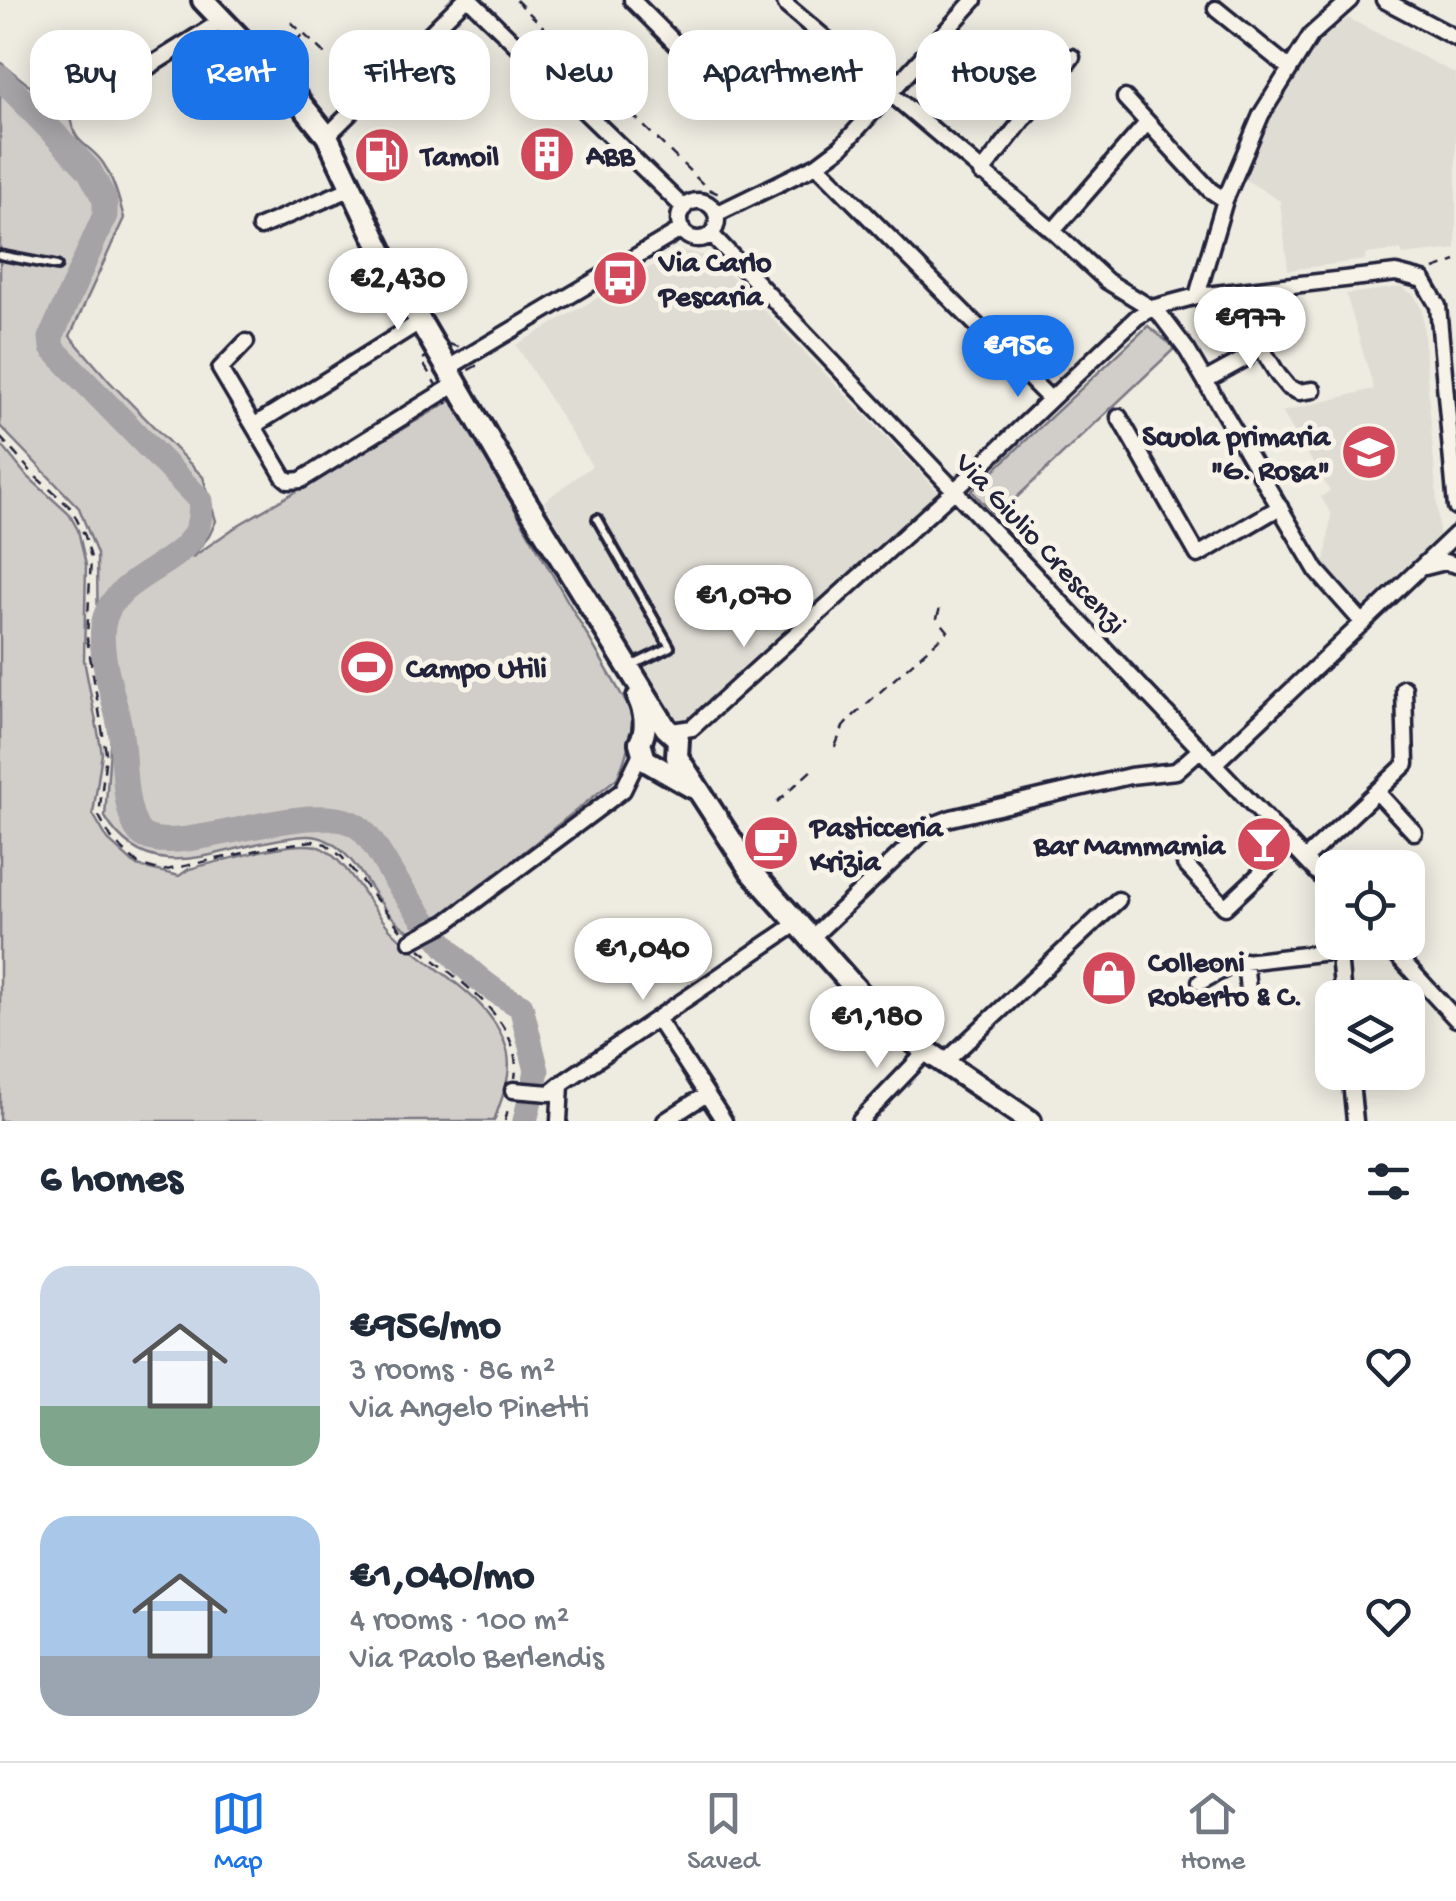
<!DOCTYPE html>
<html lang="en">
<head>
<meta charset="utf-8">
<style>
	:root { --surface:#fff; --page:#f2f2f3; --text:#1f2937; --muted:#747a83; --line:#e0e1e3; --accent:#1a73e8 }
	body { margin:0; font-family:"Gochi Hand",sans-serif; background:var(--page); color:var(--text); height:100vh; display:flex; flex-direction:column; font-size:38px; white-space:nowrap }
	* { box-sizing:border-box; margin:0 }
	p { font-size:32px; color:var(--muted) }
	.icon { flex:none; width:55px; height:55px; fill:none; stroke:currentColor; stroke-width:2; stroke-linecap:round; stroke-linejoin:round }
	.map { position:relative; height:1121px; overflow:hidden }
	.details { display:flex; flex-direction:column; background:var(--surface); flex:1 }
	.details>* { flex:none }
	.hud { position:absolute; left:30px; top:30px; width:1398px; height:90px; display:flex; gap:20px }
	.tools { position:absolute; left:1315px; top:850px; display:grid; gap:20px }
	.tools a { display:grid; place-items:center; width:110px; height:110px; border-radius:20px; background:var(--surface); box-shadow:0 5px 25px #0003; font-size:50px }
	.price { position:absolute; translate:-50% -85px; padding:0 22px; border-radius:35px; background:#fff; color:#222; font-size:32px; line-height:65px; filter:drop-shadow(0 2px 5px #0008) }
	.price::after { content:''; position:absolute; left:50%; top:60px; width:30px; height:22px; margin-left:-15px; background:inherit; clip-path:polygon(0 0,100% 0,50% 100%) }
	.price.active { background:var(--accent); color:#fff }
	ul { padding:0; list-style:none }
	li { display:flex; align-items:center; gap:30px; height:250px; padding:0 40px }
	li span { display:grid; place-items:center; flex:none; width:280px; height:200px; border-radius:30px; color:#555 }
	li>.icon { margin-inline-start:auto }
	span .icon { width:120px; height:120px; fill:#fffc; stroke-width:1 }
	li b { font-size:42px }
	h2 { display:flex; justify-content:space-between; align-items:center; height:120px; padding:0 40px; font-size:42px }
	.tag { padding:0 35px; border-radius:30px; background:var(--surface); box-shadow:0 5px 25px #0003; font-size:35px; line-height:90px }
	.tag.active { background:var(--accent); color:#fff }
	.menu { display:flex; justify-content:space-around; align-items:center; height:140px; border-top:2px solid var(--line); background:var(--surface); font-size:28px; color:var(--muted) }
	.menu a { display:grid; justify-items:center; gap:5px }
	.menu .active { color:var(--accent) }
	.map>svg:first-child { display:block }
	.built { fill:#dfdcd4 }
	.green { fill:#d1cdc9; stroke:#7a7882; stroke-width:2.5 }
	.lines { fill:none; stroke-linecap:round; stroke-linejoin:round }
	.river { stroke:#a6a3a6; stroke-width:25 }
	.lane-casing { stroke:#22223b; stroke-width:14 }
	.street-casing { stroke:#22223b; stroke-width:21 }
	.secondary-casing { stroke:#22223b; stroke-width:28 }
	.path { stroke:#22223b; stroke-width:2.5; stroke-dasharray:10 8; stroke-linecap:butt }
	.lane { stroke:#f7f3e8; stroke-width:6 }
	.street { stroke:#f7f3e8; stroke-width:14 }
	.secondary { stroke:#f7f3e8; stroke-width:20 }
	.labels { text-anchor:middle; stroke-width:10; stroke-linejoin:round; paint-order:stroke }
	.poi-label { font-size:30px; font-weight:bold; fill:#22223b; stroke:#f7f3e8; text-anchor:start }
	.street-label { font-size:30px; fill:#22223b; stroke:#f7f3e8 }
</style>
</head>
<body>
<div class="map">
<svg width="1456" height="1121" viewBox="0 0 1456 1121">
	<rect width="100%" height="100%" fill="#eeebe1"/>
	<filter id="ink" filterUnits="userSpaceOnUse"><feTurbulence type="fractalNoise" baseFrequency=".01" numOctaves="2"/><feDisplacementMap in="SourceGraphic" scale="20" xChannelSelector="R" yChannelSelector="G"/><feConvolveMatrix kernelMatrix="1 2 1 2 8 2 1 2 1" color-interpolation-filters="sRGB"/></filter>
	<g filter="url(#ink)">
		<path class="built" d="M 1348,18 L 1456,74 L 1456,249 L 1403,255 L 1401,250 L 1365,254 L 1365,260 L 1288,270 L 1280,201 L 1243,178 L 1261,135 L 1317,43 Z
			M 680,250 L 714,258 L 938,491 L 900,531 L 692,720 L 684,723 L 672,722 L 669,718 L 544,501 L 592,466 L 516,345 Z
			M 1401,287 L 1414,295 L 1422,310 L 1440,542 L 1361,614 L 1324,571 L 1331,514 L 1321,497 L 1330,491 L 1282,412 L 1374,389 L 1346,294 Z"/>
		<path class="green" d="M 0,62 L 31,87 L 42,93 L 58,84 L 79,105 L 70,117 C 75,147 88,142 103,163 C 114,180 119,199 124,218 L 70,336 L 109,381 L 203,477 L 216,521 L 209,536 L 191,558 L 240,524 L 452,400 L 632,713 C 634,731 625,762 617,778 L 437,921 L 416,934 C 378,921 365,858 326,840 C 314,834 301,836 288,838 C 220,846 150,892 105,817 L 111,734 L 98,660 L 97,554 L 79,508 L 0,426 Z
			M 846,72 L 854,75 L 874,92 L 850,118 L 825,94 Z
			M 1148,326 L 1175,348 L 996,517 L 972,491 Z
			M 0,443 L 25,474 L 69,514 L 78,530 L 86,565 L 84,660 L 102,753 L 93,814 L 108,840 L 137,866 L 179,876 L 189,869 C 219,862 288,840 316,846 C 344,853 371,909 391,930 C 426,967 485,992 504,1041 C 516,1069 503,1094 494,1121 L 0,1121 Z"/>
		<g class="lines">
			<path class="river" d="M 0,77 L 89,170 L 105,200 L 105,215 L 51,337 L 52,348 L 201,501 C 200,510 201,522 196,531 C 178,569 110,577 103,626 C 99,656 113,693 119,723 C 126,756 121,796 136,827 C 156,871 316,789 361,829 C 374,841 385,864 395,879 C 429,929 466,979 521,1006 L 537,1071 L 525,1121"/>
			<g class="lane-casing">
				<path id="lane" d="M 0,255 L 57,266
					M 597,519 L 670,647 L 633,665"/>
			</g>
			<g class="street-casing">
				<path id="street" d="M 470,0 L 684,208
					M 632,0 L 709,77
					M 784,0 L 787,6 L 1053,231 L 1107,281 L 1159,313 L 1187,350 L 1317,571 L 1363,623
					M 1384,0 L 1456,38
					M 1216,9 L 1289,68
					M 132,54 L 142,68 L 148,67 L 223,20
					M 1125,98 L 1210,190 L 1225,200
					M 327,136 L 464,0
					M 817,165 L 1050,399
					M 981,173 L 1072,57
					M679 220a19 19 0 1 1 38 0a19 19 0 1 1-38 0Z
					M 716,214 L 817,165 L 841,147 L 974,0
					M 260,227 L 352,188
					M 1053,231 L 1147,123
					M 711,234 L 1332,888
					M 1242,292 L 1246,323 L 1278,375 L 1288,387 L 1299,392 L 1313,390
					M 1197,296 L 1225,200 L 1261,115 L 1311,35 L 1350,0
					M 246,342 L 220,369 L 284,477 L 289,481 L 301,480 L 456,384
					M 448,368 L 682,229
					M 1206,380 L 1246,358
					M 1119,417 L 1198,555 L 1280,507
					M 255,425 L 421,321
					M 1425,567 L 1445,562 L 1456,565
					M 672,731 L 692,728 L 966,480 L 1137,317 L 1152,308 L 1197,296 L 1396,273 L 1423,280 L 1438,306 L 1456,507
					M 1214,764 L 1456,534
					M 1377,792 L 1414,832
					M 1305,859 L 1406,764 L 1404,688
					M 1185,864 L 1225,907 L 1291,845
					M 809,940 L 930,826 L 951,818 L 1130,776 L 1176,771 L 1201,749
					M 411,941 L 447,922 L 623,790 L 641,753
					M 1385,942 L 1456,1019
					M 1338,944 L 1343,998
					M 1245,961 L 1248,990
					M 1200,982 L 1236,963 L 1338,951
					M 658,1020 L 724,1121
					M 944,1063 L 1118,900
					M 1350,1072 L 1355,1121
					M 513,1090 L 550,1093 L 561,1084
					M 559,1121 L 561,1084 L 796,924
					M 665,1121 L 705,1095
					M 860,1121 L 927,1051"/>
			</g>
			<g class="secondary-casing">
				<path id="secondary" d="M 203,0 L 293,94 L 327,136 L 392,273 L 513,481 L 666,728 L 678,739 L 677,757 L 751,871 L 871,1006 L 918,1045 L 1030,1121
					M 638,697 C 645,712 648,728 640,743 L 645,760 L 692,787"/>
			</g>
			<path class="path" d="M 516,0 L 708,189 L 721,195
				M 291,22 L 325,54
				M 296,41 L 302,35
				M 1434,269 L 1456,261
				M 449,344 L 467,350 L 476,366 L 463,373 L 474,394 L 450,408 L 421,360 Z
				M 0,437 L 36,477 L 71,508 L 85,536 L 91,558 L 87,638 L 106,753 L 99,816 L 111,838 L 138,864 L 162,871 L 276,846 L 313,841 L 326,844 L 342,857 L 401,930
				M 835,747 L 843,727 L 851,718 L 948,631 L 937,618 L 940,608
				M 777,802 L 816,766
				M 420,949 C 458,980 524,1021 515,1078
				M 505,1121 L 509,1105"/>
			<use href="#lane" class="lane"/>
			<use href="#street" class="street"/>
			<use href="#secondary" class="secondary"/>
		</g>
	</g>
	<defs>
		<g id="building-disc" transform="scale(2.875)"><circle r="9.5" fill="#d1495b" stroke="#f7f3e8"/><path d="M-4-6H4V6H1V3H-1V6H-4ZM-2.5-4.3h1.7v1.8h-1.7ZM.8-4.3h1.7v1.8H.8ZM-2.5-1h1.7V.8h-1.7ZM.8-1h1.7V.8H.8Z" fill="#fff"/></g>
		<g id="fuel-disc" transform="scale(2.875)"><circle r="9.5" fill="#d1495b" stroke="#f7f3e8"/><path d="M-5.5-6h7V0h2V4h1.3V-2.5L3-4.5l.8-.8L6-3V5H2.5V1h-1V6h-7ZM-4.2-4.7v3.2H.2V-4.7Z" fill="#fff"/></g>
		<g id="bus-disc" transform="scale(2.875)"><circle r="9.5" fill="#d1495b" stroke="#f7f3e8"/><path d="M-5-6H5V4H4V6H2V4H-2V6H-4V4H-5ZM-3.5-4V0h7V-4ZM-3.5 1.2v1.5H-2V1.2ZM2 1.2v1.5H3.5V1.2Z" fill="#fff"/></g>
		<g id="school-disc" transform="scale(2.875)"><circle r="9.5" fill="#d1495b" stroke="#f7f3e8"/><path d="M0-5L7-2L0 1L-7-2ZM-4 1L0 2.5L4 1V4Q0 6-4 4Z" fill="#fff"/></g>
		<g id="stadium-disc" transform="scale(2.875)"><circle r="9.5" fill="#d1495b" stroke="#f7f3e8"/><path d="M0-5a6.5 5 0 1 0 0 10a6.5 5 0 1 0 0-10ZM-3.5-1.8h7v3.6h-7Z" fill="#fff"/></g>
		<g id="cafe-disc" transform="scale(2.875)"><circle r="9.5" fill="#d1495b" stroke="#f7f3e8"/><path d="M-5.5-4.5H6V0H3Q3 3.5 0 3.5H-2.5Q-5.5 3.5-5.5 0ZM3-3.2v2h1.7v-2ZM-6 4.5H4V6H-6Z" fill="#fff"/></g>
		<g id="bar-disc" transform="scale(2.875)"><circle r="9.5" fill="#d1495b" stroke="#f7f3e8"/><path d="M-6-5H6L.8 .8V4.5H3.5V6h-7V4.5H-.8V.8Z" fill="#fff"/></g>
		<g id="shop-disc" transform="scale(2.875)"><circle r="9.5" fill="#d1495b" stroke="#f7f3e8"/><path d="M-5-2.5h2.3a2.7 3.5 0 0 1 5.4 0H5L5.5 6h-11ZM-1.5-2.5h3a1.5 2.3 0 0 0-3 0Z" fill="#fff"/></g>
	</defs>
	<g fill-rule="evenodd">
		<use href="#building-disc" x="547" y="154"/>
		<use href="#fuel-disc" x="382" y="155"/>
		<use href="#bus-disc" x="620" y="278"/>
		<use href="#school-disc" x="1369" y="452"/>
		<use href="#stadium-disc" x="367" y="667"/>
		<use href="#cafe-disc" x="771" y="843"/>
		<use href="#bar-disc" x="1264" y="844"/>
		<use href="#shop-disc" x="1109" y="978"/>
	</g>
	<g class="labels">
		<g class="poi-label">
			<text x="586" y="164">ABB</text>
			<text x="421" y="165">Tamoil</text>
			<text x="659" y="271">Via Carlo<tspan x="659" dy="34">Pescaria</tspan></text>
			<text x="1330" y="445" text-anchor="end">Scuola primaria<tspan x="1330" dy="34">"G. Rosa"</tspan></text>
			<text x="406" y="677">Campo Utili</text>
			<text x="810" y="836">Pasticceria<tspan x="810" dy="34">Krizia</tspan></text>
			<text x="1225" y="854" text-anchor="end">Bar Mammamia</text>
			<text x="1148" y="971">Colleoni<tspan x="1148" dy="34">Roberto &amp; C.</tspan></text>
		</g>
		<g class="street-label">
			<text transform="translate(1042 542) rotate(47)" y="10">Via Giulio Crescenzi</text>
		</g>
	</g>
</svg>
<div class="tools">
<a><svg class="icon" aria-label="locate" viewBox="0 0 24 24"><circle cx="12" cy="12" r="6"/><path d="M12 2v4M12 18v4M2 12h4M18 12h4"/></svg></a>
<a><svg class="icon" aria-label="layers" viewBox="0 0 24 24"><path d="M12 4l9 5-9 5-9-5zM3 14l9 5 9-5"/></svg></a>
</div>
<b class="price" style="left:398px;top:333px">€2,430</b>
<b class="price" style="left:1250px;top:372px">€977</b>
<b class="price active" style="left:1018px;top:400px">€956</b>
<b class="price" style="left:744px;top:650px">€1,070</b>
<b class="price" style="left:643px;top:1003px">€1,040</b>
<b class="price" style="left:877px;top:1071px">€1,180</b>
<div class="hud">
<a class="tag">Buy</a>
<a class="tag active">Rent</a>
<a class="tag">Filters</a>
<a class="tag">New</a>
<a class="tag">Apartment</a>
<a class="tag">House</a>
</div>
</div>
<section class="details">
<h2>6 homes<svg class="icon" aria-label="filters" viewBox="0 0 24 24"><path d="M4 7h16M4 17h16"/><circle cx="9" cy="7" r="2"/><circle cx="15" cy="17" r="2"/></svg></h2>
<ul>
<li><span style="background:linear-gradient(#c9d6e8 70%,#7fa58c 0)"><svg class="icon" aria-label="home" viewBox="0 0 24 24"><path d="M3 11l9-7 9 7M6 9v11h12V9"/></svg></span><div><b>€956/mo</b><p>3 rooms · 86 m²</p><p>Via Angelo Pinetti</p></div><svg class="icon" aria-label="heart" viewBox="0 0 24 24"><path d="M12 20l-8-8c-3-5 5-10 8-4 3-6 11-1 8 4z"/></svg></li>
<li><span style="background:linear-gradient(#a9c7e8 70%,#9aa5b1 0)"><svg class="icon" aria-label="home" viewBox="0 0 24 24"><path d="M3 11l9-7 9 7M6 9v11h12V9"/></svg></span><div><b>€1,040/mo</b><p>4 rooms · 100 m²</p><p>Via Paolo Berlendis</p></div><svg class="icon" aria-label="heart" viewBox="0 0 24 24"><path d="M12 20l-8-8c-3-5 5-10 8-4 3-6 11-1 8 4z"/></svg></li>
</ul>
</section>
<nav class="menu">
<a class="active"><svg class="icon" aria-label="map" viewBox="0 0 24 24"><path d="M3 6l6-2 6 2 6-2v14l-6 2-6-2-6 2zM9 4v14M15 6v14"/></svg>Map</a>
<a><svg class="icon" aria-label="saved" viewBox="0 0 24 24"><path d="M7 4h10v16l-5-4-5 4z"/></svg>Saved</a>
<a><svg class="icon" aria-label="home" viewBox="0 0 24 24"><path d="M3 11l9-7 9 7M6 9v11h12V9"/></svg>Home</a>
</nav>
</body>
</html>
